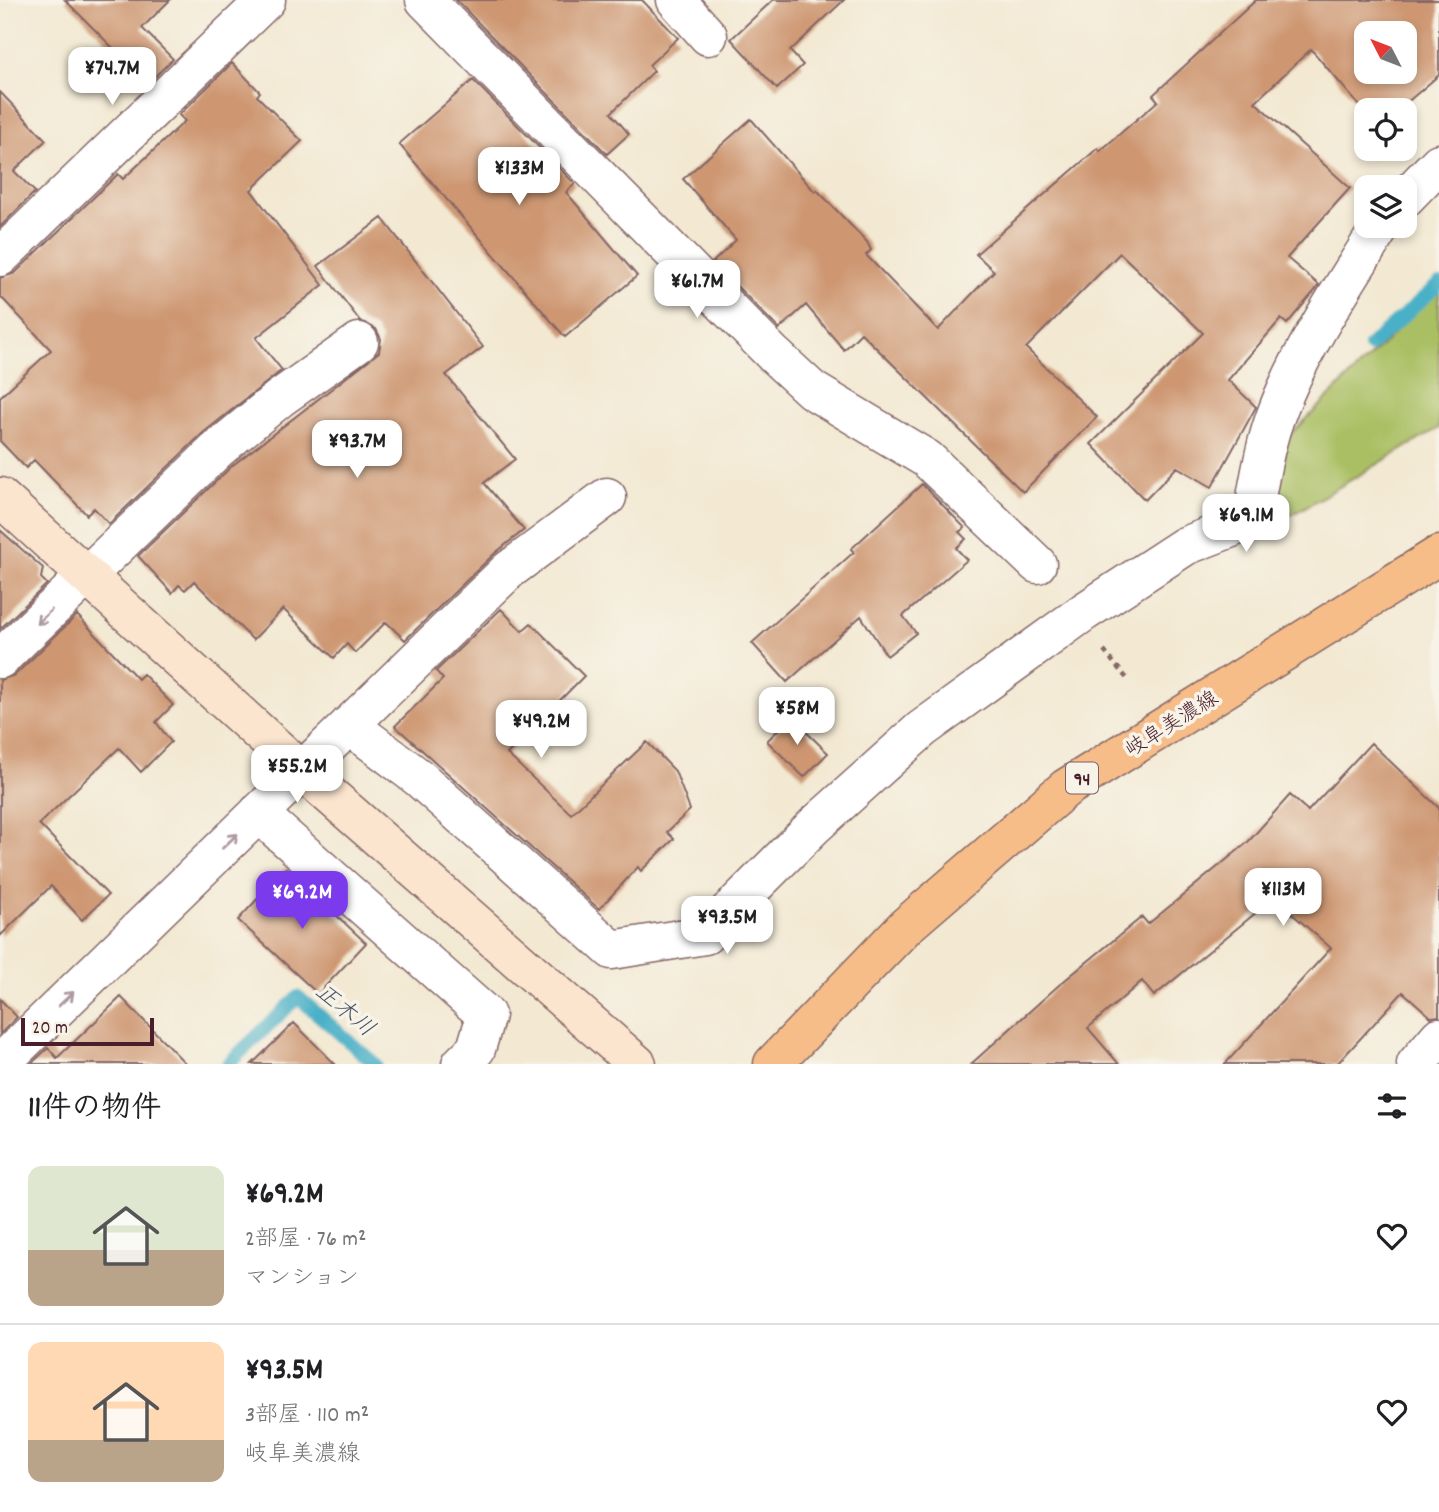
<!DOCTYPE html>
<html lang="ja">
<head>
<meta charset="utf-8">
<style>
	:root { --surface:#fff; --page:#f2f2f2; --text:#202124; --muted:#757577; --line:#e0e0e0; --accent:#7c3aed }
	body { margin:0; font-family:Dekko,"Klee One",sans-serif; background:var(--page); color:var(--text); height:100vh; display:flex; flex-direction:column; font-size:26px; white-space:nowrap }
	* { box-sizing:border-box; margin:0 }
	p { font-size:23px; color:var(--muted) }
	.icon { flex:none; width:38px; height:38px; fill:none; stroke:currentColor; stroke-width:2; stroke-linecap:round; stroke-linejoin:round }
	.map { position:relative; height:1064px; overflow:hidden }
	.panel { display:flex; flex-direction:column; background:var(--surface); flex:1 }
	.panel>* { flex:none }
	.needle { width:46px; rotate:312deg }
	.tools { position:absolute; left:1354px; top:21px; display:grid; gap:14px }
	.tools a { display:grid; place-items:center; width:63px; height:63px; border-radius:14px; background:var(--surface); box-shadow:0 4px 10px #0003; font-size:35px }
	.scale { position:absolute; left:21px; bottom:18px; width:133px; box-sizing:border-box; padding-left:7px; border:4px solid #4a1f2b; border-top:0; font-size:19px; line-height:24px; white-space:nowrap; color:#4a1f2b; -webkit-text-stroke:5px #f7f3e8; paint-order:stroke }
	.price { position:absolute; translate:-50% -60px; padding:0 16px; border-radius:14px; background:#fff; color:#222; font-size:23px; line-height:46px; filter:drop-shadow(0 2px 4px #0008) }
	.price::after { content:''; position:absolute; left:50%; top:42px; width:21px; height:16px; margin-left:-10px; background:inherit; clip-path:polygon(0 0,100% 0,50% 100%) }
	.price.current { background:var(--accent); color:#fff }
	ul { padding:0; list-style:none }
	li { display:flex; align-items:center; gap:21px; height:175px; padding:0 28px }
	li+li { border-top:2px solid var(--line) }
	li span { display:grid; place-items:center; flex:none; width:196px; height:140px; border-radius:14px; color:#555 }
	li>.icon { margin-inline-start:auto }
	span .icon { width:84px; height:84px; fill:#fffc; stroke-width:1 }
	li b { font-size:30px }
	h2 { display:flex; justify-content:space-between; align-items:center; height:84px; padding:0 28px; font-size:30px }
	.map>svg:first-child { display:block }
	.green { fill:#aabf63; stroke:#7a6f47; stroke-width:2 }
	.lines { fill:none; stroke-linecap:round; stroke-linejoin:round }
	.stream { stroke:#48b0c7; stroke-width:14 }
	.building { fill:#ce9772; fill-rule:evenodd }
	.street-casing { stroke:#856666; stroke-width:41 }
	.secondary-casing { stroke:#856666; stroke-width:41 }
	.primary-casing { stroke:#856666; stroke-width:41 }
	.path { stroke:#856666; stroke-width:4.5; stroke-dasharray:5 5; stroke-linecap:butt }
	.street { stroke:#fff; stroke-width:38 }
	.secondary { stroke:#fce5cf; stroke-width:38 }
	.primary { stroke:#f7bd88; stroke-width:38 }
	.oneway { stroke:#ae9aa0 }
	.labels { text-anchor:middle; stroke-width:7; stroke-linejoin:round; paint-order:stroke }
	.shield { fill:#f7f3e8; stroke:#7e5f64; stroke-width:2 }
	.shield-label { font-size:19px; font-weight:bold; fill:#4a1f2b }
	.street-label { font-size:21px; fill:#4a1f2b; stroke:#f7f3e8 }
	.water-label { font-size:23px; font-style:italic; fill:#495262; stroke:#f7f3e8 }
</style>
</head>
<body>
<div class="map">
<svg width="1439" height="1064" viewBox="0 0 1439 1064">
	<rect width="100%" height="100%" fill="#f7f3e8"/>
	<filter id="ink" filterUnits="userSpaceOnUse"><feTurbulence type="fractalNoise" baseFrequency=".0143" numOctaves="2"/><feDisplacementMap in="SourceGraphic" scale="14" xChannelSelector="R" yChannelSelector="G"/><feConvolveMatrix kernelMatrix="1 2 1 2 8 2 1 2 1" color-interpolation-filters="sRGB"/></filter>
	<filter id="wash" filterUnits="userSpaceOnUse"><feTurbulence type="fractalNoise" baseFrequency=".00686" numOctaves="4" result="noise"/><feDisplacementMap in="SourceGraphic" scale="28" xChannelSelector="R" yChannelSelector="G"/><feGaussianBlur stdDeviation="1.57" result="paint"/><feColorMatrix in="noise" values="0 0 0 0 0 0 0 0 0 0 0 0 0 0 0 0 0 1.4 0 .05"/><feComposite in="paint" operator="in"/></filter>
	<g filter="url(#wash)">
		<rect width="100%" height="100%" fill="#f3e9d3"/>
		<path class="green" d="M 1439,289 L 1439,428 L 1276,524 L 1287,438 Z"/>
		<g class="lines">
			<path class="stream" d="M 1370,346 L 1439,284
				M 228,1064 L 298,997 L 375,1064"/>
		</g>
		<g id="blocks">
			<path class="building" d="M 65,0 L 170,0 L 142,28 L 173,59 L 148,83 Z
				M 456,0 L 642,0 L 678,38 L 649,65 L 654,71 L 611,113 L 629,134 L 607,154 Z
				M 773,0 L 844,0 L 790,51 L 803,65 L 777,89 L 731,39 Z
				M 1256,0 L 1439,0 L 1439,75 L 1398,110 L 1363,110 L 1311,49 L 1255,102 L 1350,188 L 1287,258 L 1319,285 L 1313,293 L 1287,324 L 1281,319 L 1228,380 L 1256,407 L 1212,487 L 1177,467 L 1145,500 L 1091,444 L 1203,333 L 1120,253 L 1026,348 L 1097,417 L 1023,492 L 861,333 L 844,350 L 806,305 L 779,329 L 713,262 L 736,240 L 683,179 L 751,119 L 815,192 L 817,190 L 867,242 L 871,250 L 866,255 L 938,330 L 994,271 L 976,254 L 1098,148 L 1100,151 L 1158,101 L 1153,95 ZM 1367,33 L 1405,33 L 1405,72 L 1367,72 Z
				M 232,63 L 260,92 L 257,96 L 302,141 L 251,190 L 323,285 L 256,338 L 282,370 L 203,433 L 109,524 L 94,508 L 87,515 L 34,460 L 26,468 L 0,441 L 0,397 L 51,350 L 0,296 L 0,278 L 15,273 L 118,174 L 123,179 L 185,121 L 179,115 Z
				M 473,80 L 575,184 L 566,192 L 637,276 L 565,337 L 399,144 Z
				M 0,92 L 46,140 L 14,171 L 35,192 L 0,227 Z
				M 382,218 L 483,347 L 446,375 L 515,459 L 484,483 L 524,530 L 494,554 L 405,640 L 386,622 L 355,653 L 347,644 L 334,658 L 283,609 L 253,640 L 194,581 L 185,590 L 179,585 L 172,593 L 138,556 L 233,465 L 379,352 L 381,339 L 376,329 L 360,321 L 318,266 Z
				M 922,484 L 965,528 L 959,532 L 966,539 L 956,548 L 967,560 L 903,616 L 916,633 L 887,656 L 861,616 L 787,682 L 752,643 L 854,552 L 851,549 Z
				M 0,530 L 43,568 L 41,578 L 47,584 L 0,629 Z
				M 501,609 L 522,631 L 531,623 L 584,676 L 507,754 L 571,814 L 647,742 L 675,771 L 690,810 L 667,832 L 674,839 L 641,871 L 638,867 L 599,909 L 395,726 L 443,679 L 436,671 Z
				M 77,615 L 138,679 L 143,674 L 173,705 L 156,722 L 171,742 L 141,772 L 119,748 L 39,824 L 108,895 L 82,920 L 51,886 L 0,936 L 0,680 L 15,675 Z
				M 791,717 L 828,753 L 804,777 L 767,741 Z
				M 1371,743 L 1439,808 L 1439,1016 L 1431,1017 L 1403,992 L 1337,1064 L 1225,1064 L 1331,948 L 1274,898 L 1154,996 L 1142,981 L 1088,1028 L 1119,1064 L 971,1064 L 1059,985 L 1142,917 L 1148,924 L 1248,842 L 1290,795 L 1308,811 Z
				M 286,868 L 366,943 L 318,994 L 238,920 Z
				M 121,997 L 186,1064 L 31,1064 L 48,1048 L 57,1058 Z
				M 0,999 L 17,1017 L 0,1034 Z
				M 294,1023 L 335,1064 L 252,1064 Z"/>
		</g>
	</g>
	<g filter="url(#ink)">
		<use href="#blocks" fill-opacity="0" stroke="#856666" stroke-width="2"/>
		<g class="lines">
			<g class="street-casing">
				<path id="street" d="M 425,0 L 773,354 L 812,390 L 927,459 L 1037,564
					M 676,0 L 708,36
					M 1405,198 L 1439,163
					M 0,257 L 266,0
					M 0,659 L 218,449 L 280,398 L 359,342
					M 349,725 L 419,778 L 612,950 L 705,935 L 814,826 L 922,729 L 1084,612 L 1185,546 L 1252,520 C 1257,493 1261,466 1268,440 C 1286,371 1343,287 1381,226
					M 258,813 L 486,1015 L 476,1049 L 461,1064
					M 0,1064 L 509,570 L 607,497
					M 1416,1064 L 1439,1037"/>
			</g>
			<g class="secondary-casing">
				<path id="secondary" d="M 0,497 L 302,771 L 637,1064"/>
			</g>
			<g class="primary-casing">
				<path id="primary" d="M 773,1064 L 906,926 L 1066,788 L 1439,555"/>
			</g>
			<path class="path" d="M 1104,651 L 1129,681"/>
			<use href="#street" class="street"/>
			<use href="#secondary" class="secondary"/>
			<use href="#primary" class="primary"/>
		</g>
		<defs><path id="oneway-shaft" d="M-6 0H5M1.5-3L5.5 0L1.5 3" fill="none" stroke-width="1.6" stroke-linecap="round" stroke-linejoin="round" transform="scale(1.75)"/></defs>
		<g class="oneway">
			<use href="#oneway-shaft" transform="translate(44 617) rotate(136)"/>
			<use href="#oneway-shaft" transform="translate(230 841) rotate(-44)"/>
			<use href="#oneway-shaft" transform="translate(66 999) rotate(-44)"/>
		</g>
	</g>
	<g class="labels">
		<rect class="shield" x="1066" y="762.5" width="32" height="31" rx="5"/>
		<g class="shield-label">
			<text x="1082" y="785">94</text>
		</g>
		<g class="street-label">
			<text transform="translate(1171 723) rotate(-32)" y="7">岐阜美濃線</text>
		</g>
		<g class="water-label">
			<text transform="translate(346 1009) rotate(40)" y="8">正木川</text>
		</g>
	</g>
</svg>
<div class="tools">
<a><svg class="needle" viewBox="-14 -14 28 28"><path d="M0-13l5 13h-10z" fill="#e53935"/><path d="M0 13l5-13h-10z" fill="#757577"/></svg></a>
<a><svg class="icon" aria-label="locate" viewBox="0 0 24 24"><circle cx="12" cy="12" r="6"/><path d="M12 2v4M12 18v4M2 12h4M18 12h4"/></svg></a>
<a><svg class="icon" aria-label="layers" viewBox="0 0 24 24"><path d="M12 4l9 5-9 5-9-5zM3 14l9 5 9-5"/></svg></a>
</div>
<div class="scale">20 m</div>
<b class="price" style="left:112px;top:107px">¥74.7M</b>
<b class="price" style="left:519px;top:207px">¥133M</b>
<b class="price" style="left:697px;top:320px">¥61.7M</b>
<b class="price" style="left:357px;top:480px">¥93.7M</b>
<b class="price" style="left:1246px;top:554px">¥69.1M</b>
<b class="price" style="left:797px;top:747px">¥58M</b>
<b class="price" style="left:541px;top:760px">¥49.2M</b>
<b class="price" style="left:297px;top:805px">¥55.2M</b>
<b class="price" style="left:1283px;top:928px">¥113M</b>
<b class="price current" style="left:302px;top:931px">¥69.2M</b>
<b class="price" style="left:727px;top:956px">¥93.5M</b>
</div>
<section class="panel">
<h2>11件の物件<svg class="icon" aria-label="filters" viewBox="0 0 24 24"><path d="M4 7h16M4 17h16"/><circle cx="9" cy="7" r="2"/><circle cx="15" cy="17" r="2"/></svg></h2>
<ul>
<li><span style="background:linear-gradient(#dfe7d0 60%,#b9a48a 0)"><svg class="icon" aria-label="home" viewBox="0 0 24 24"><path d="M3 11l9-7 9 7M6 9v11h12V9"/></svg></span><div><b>¥69.2M</b><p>2部屋 · 76 m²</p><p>マンション</p></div><svg class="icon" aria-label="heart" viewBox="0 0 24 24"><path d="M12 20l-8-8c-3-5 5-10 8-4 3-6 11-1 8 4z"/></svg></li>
<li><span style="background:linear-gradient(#ffd9b3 70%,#b9a48a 0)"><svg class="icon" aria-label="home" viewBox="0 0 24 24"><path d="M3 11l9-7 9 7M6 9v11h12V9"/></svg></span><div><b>¥93.5M</b><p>3部屋 · 110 m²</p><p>岐阜美濃線</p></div><svg class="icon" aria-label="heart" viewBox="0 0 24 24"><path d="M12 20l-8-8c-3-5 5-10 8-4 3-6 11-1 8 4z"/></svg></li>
</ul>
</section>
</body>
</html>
